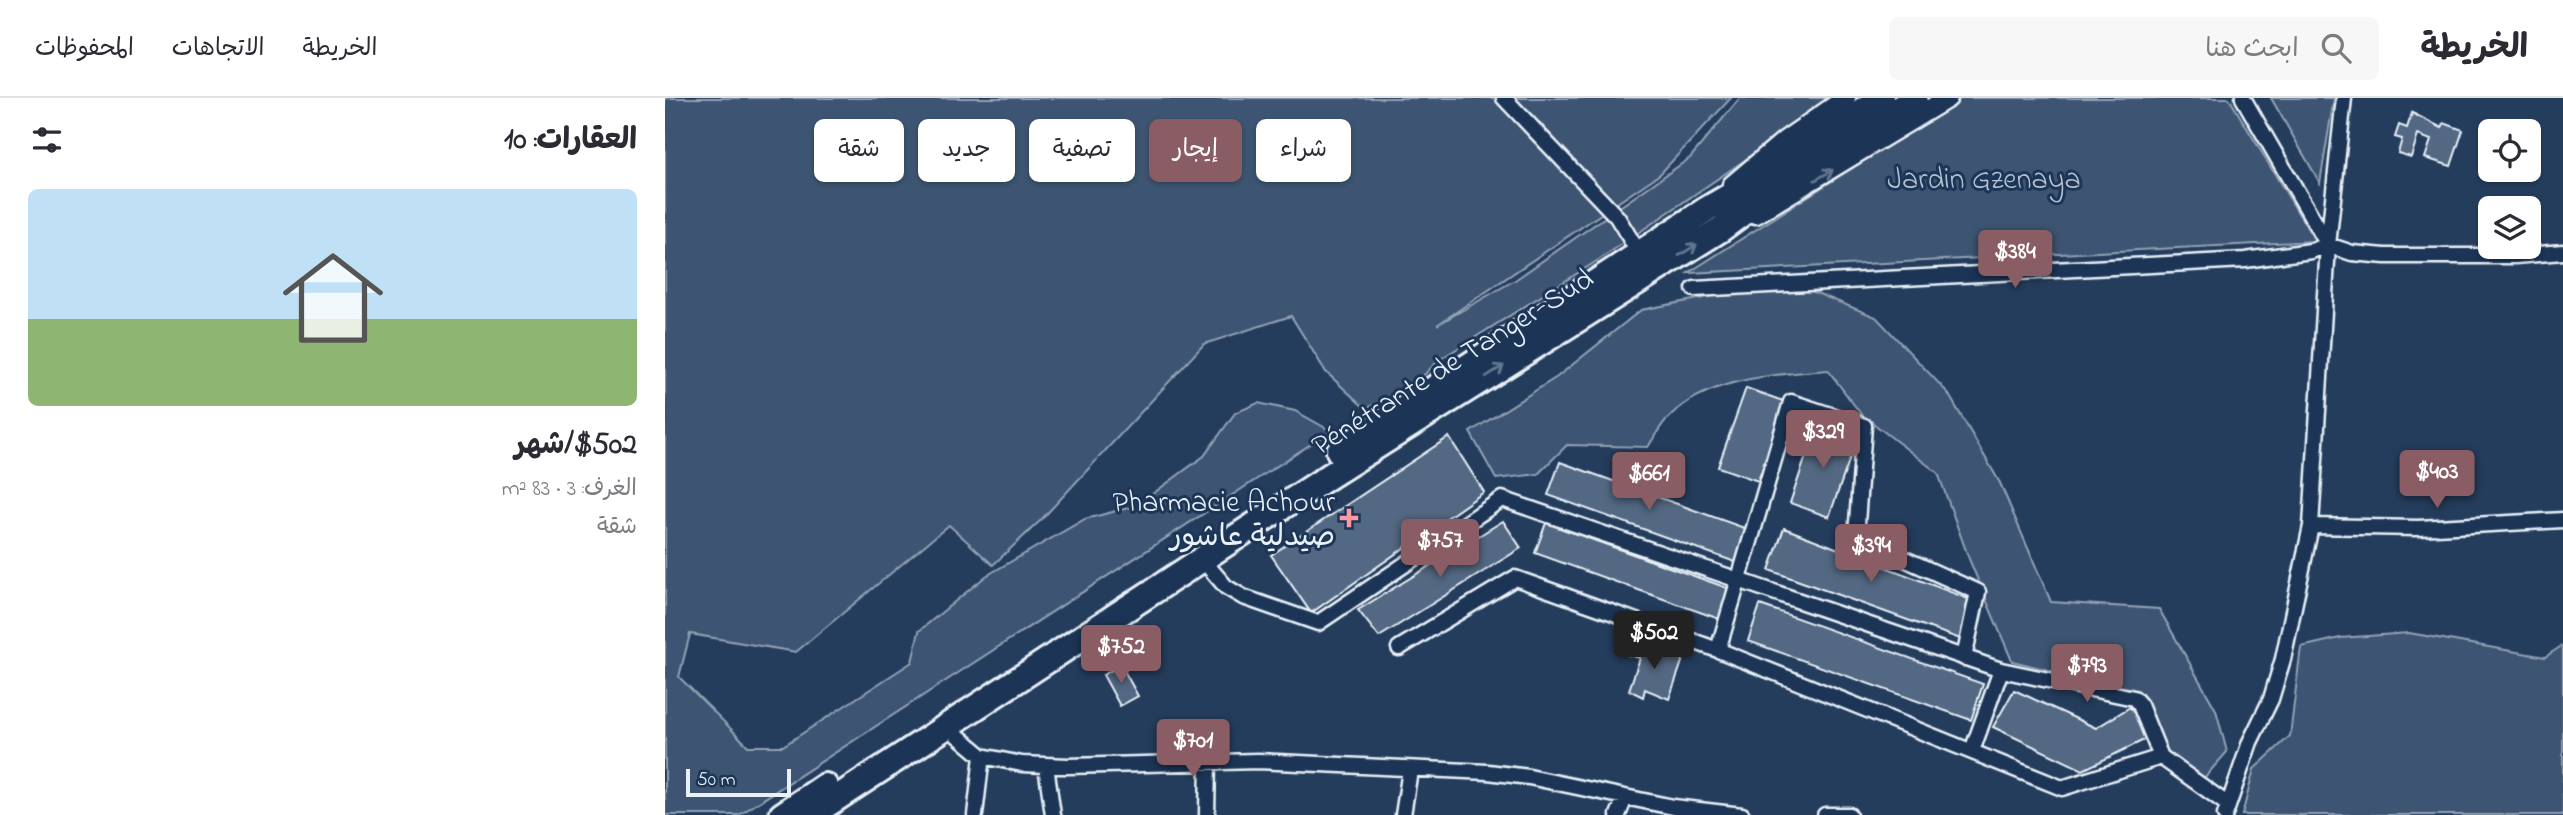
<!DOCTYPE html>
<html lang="ar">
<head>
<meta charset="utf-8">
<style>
	:root { --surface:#fff; --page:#f7f7f7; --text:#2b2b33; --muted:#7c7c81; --line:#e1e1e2; --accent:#8a5d65 }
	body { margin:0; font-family:"Indie Flower","Playpen Sans Arabic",sans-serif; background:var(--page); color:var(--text); direction:rtl; height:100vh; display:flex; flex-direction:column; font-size:26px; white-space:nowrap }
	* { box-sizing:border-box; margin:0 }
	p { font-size:23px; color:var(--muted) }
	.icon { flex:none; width:38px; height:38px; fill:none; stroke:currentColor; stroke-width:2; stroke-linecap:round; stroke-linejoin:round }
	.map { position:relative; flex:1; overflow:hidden; direction:ltr }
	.panel { display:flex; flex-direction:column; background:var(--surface); width:665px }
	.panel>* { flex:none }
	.top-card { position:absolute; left:21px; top:21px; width:665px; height:63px; direction:rtl; display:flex; gap:14px }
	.buttons { position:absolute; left:1813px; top:21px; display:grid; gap:14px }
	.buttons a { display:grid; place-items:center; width:63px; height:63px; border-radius:10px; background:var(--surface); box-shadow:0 2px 5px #0004; font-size:35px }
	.scale { position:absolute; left:21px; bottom:18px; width:105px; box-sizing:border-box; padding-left:7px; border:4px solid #e8f1f8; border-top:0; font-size:19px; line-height:24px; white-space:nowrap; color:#e8f1f8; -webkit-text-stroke:5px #1d3557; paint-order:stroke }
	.price { position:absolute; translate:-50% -60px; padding:0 16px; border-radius:7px; background:var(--accent); color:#fff; font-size:23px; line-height:46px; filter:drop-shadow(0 2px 4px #0008) }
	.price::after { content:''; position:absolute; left:50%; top:42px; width:21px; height:16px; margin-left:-10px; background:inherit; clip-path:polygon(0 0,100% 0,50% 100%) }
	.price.on { background:#222; color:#fff }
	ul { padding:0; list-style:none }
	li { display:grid; align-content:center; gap:14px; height:371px; padding:0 28px }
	li span { display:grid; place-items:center; height:217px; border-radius:10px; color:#555 }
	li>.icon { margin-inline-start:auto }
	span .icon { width:126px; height:126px; fill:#fffc; stroke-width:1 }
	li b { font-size:30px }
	h2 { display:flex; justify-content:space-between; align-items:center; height:84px; padding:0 28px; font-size:30px }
	.pill { padding:0 24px; border-radius:10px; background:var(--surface); box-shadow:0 2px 5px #0004; font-size:24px; line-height:63px }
	.pill.on { background:var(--accent); color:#fff }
	header { display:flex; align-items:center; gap:42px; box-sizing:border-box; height:98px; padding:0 35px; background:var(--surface); border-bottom:2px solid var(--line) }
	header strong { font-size:33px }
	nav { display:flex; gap:38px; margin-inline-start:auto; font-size:24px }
	.search { width:490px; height:63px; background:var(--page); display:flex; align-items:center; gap:18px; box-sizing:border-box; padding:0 24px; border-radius:10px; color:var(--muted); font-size:26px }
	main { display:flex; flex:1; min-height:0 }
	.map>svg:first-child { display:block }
	.green { fill:#3e5472; stroke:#93a2b5; stroke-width:2 }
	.building { fill:#536782; stroke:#e8f1f8; stroke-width:2 }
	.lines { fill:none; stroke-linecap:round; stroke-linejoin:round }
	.minor-casing { stroke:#e8f1f8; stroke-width:19 }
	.tertiary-casing { stroke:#e8f1f8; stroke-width:23 }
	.trunk-casing { stroke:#e8f1f8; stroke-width:30 }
	.minor { stroke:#1d3557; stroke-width:14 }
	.tertiary { stroke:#1d3557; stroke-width:18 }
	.trunk { stroke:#1d3557; stroke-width:24 }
	.oneway { stroke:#64778f }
	.poi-dot { fill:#ff9aa2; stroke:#1d3557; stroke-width:2.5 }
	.labels { text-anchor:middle; stroke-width:6; stroke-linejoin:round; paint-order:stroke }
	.park-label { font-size:30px; fill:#b5c2d0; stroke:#1d3557 }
	.street-label { font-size:30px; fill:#e8f1f8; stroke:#1d3557 }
	.poi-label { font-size:30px; fill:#e8f1f8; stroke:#1d3557; text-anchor:end }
</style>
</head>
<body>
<header>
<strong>الخريطة</strong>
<div class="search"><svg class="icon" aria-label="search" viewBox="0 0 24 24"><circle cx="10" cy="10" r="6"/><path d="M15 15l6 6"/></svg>ابحث هنا</div>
<nav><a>الخريطة</a><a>الاتجاهات</a><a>المحفوظات</a></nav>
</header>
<main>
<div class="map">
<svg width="1898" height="717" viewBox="0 0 1898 717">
	<rect width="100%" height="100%" fill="#253d5d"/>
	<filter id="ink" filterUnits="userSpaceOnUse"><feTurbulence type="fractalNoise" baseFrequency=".0143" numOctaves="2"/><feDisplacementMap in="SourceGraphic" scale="14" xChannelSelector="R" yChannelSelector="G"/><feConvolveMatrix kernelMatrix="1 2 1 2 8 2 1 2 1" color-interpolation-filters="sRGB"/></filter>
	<g filter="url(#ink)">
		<path class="green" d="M 0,0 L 1066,0 L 995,76 L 772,227 L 850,182 L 1025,60 L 1075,0 L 1171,0 L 932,163 L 774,262 L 757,279 L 701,311 L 661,274 L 626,218 L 539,246 L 376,422 L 328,467 L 284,427 L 131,554 L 25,536 L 14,579 L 83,648 L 118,648 L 247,564 L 254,533 L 321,478 L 420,421 L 471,408 L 539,358 L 570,315 L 593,305 L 630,313 L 666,333 L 74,717 L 0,717 Z
			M 1297,0 L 1564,0 L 1650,143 L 1023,175 Z
			M 1606,0 L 1669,0 L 1655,85 Z
			M 1112,179 L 1211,219 L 1283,295 L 1335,385 L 1386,504 L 1494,511 L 1551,612 L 1562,654 L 1532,688 L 1502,652 L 1475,594 L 1347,563 L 1304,461 L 1273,375 L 1196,316 L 1163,272 C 1111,276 1039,280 1001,322 C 994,330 989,340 983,349 L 902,347 L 873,376 L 831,381 L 805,334 L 892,279 L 976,212 L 1044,199 Z
			M 1744,535 L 1880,559 L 1898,547 L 1898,717 L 1577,717 L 1589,671 L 1625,638 L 1636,549 L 1675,540 Z"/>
		<path class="building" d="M 1747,15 L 1777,30 L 1779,25 L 1798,32 L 1786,68 L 1760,60 L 1766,42 L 1753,37 L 1746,59 L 1733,55 L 1737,41 L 1730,39 L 1734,27 L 1742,30 Z
			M 1081,290 L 1121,304 L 1093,383 L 1053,369 Z
			M 1152,326 L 1192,340 L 1164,419 L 1125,405 Z
			M 784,339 L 819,394 L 646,515 L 606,457 Z
			M 895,364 L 1085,432 L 1073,465 L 883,397 Z
			M 838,423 L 856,450 L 714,539 L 693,512 Z
			M 881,425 L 1068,492 L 1057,522 L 870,455 Z
			M 1119,430 L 1309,503 L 1298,542 L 1104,472 Z
			M 1095,507 L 1318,586 L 1306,622 L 1083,543 Z
			M 967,544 L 1018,561 L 1004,601 L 980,591 L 978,599 L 964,592 L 975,560 L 963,557 Z
			M 456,567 L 473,598 L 455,608 L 438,577 Z
			M 1349,592 L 1431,630 L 1465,609 L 1485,639 L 1418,672 L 1328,629 Z"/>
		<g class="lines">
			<g class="minor-casing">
				<path id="minor" d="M 839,0 L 952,119 L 974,155
					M 1578,0 L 1663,147
					M 1029,191 L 1580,162 L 1646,153 L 1663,147 L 1687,155 L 1720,158 L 1850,158 L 1898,154
					M 1646,428 L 1753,430 L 1898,422
					M 537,461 L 561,489 L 578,499 L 653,525 L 837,401 L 1336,572 L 1307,653
					M 734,550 L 850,480 L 1053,552 L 1397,690 L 1496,659 L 1562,706
					M 1053,552 L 1126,304 L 1199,328 L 1191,439 L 1313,494 L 1299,560
					M 1336,572 L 1469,600 L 1475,607 L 1496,659
					M 280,627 L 317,658 L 357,666 L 403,668 L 593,663 L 823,674 L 864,679 L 1008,709 L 1077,717
					M 381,668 L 388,717
					M 310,717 L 317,658
					M 542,717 L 543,663
					M 738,717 L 745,672
					M 953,717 L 960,700
					M 1160,717 L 1184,717
					M 1560,717 L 1585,644 L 1606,601 L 1618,561 L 1646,428 L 1663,147 L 1679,0"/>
			</g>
			<g class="tertiary-casing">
				<path id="tertiary" d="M 1067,87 L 1119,43 L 1181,0
					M 1091,116 L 1283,0"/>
			</g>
			<g class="trunk-casing">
				<path id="trunk" d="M 674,353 L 1042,111 L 1095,80 L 1216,0
					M 117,717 L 160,688
					M 146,717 L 666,377 L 1056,131 L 1106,94 L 1250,0"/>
			</g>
			<use href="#minor" class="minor"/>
			<use href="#tertiary" class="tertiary"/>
			<use href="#trunk" class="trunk"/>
		</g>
		<defs><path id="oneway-shaft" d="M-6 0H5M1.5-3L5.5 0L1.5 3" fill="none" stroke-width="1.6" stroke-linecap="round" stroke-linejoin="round" transform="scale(1.75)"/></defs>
		<g class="oneway">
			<use href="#oneway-shaft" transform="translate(1159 77) rotate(-30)"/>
			<use href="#oneway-shaft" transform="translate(1023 152) rotate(-32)"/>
			<use href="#oneway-shaft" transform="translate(830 273) rotate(-32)"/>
		</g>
	</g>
	<path class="poi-dot" d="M680.5 409.5h7v7h7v7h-7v7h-7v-7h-7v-7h7z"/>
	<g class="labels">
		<g class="park-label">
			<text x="1319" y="90">Jardin Gzenaya</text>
		</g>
		<g class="street-label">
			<text transform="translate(787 263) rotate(-32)" y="10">Pénétrante de Tanger-Sud</text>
		</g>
		<g class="poi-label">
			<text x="670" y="413">Pharmacie Achour<tspan x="670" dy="34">صيدلية عاشور</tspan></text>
		</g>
	</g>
</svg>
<div class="buttons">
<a><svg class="icon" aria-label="locate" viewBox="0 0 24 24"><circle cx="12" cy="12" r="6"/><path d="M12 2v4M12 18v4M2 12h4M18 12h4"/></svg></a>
<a><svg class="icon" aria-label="layers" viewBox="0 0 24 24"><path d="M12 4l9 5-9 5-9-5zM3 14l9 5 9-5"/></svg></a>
</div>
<div class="scale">50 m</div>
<b class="price" style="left:1350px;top:192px">$384</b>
<b class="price" style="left:1158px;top:372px">$329</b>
<b class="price" style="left:1772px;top:412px">$403</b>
<b class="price" style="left:984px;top:414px">$661</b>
<b class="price" style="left:775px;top:481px">$757</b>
<b class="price" style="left:1206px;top:486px">$394</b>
<b class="price on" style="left:989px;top:573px">$502</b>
<b class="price" style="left:456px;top:587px">$752</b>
<b class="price" style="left:1422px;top:606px">$793</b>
<b class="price" style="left:528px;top:681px">$701</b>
<div class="top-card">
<a class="pill">شراء</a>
<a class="pill on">إيجار</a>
<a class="pill">تصفية</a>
<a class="pill">جديد</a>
<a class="pill">شقة</a>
</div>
</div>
<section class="panel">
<h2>العقارات: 10<svg class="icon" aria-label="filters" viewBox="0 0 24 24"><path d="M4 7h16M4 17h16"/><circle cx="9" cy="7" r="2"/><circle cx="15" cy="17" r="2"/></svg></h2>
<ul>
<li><span style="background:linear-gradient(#bfe0f5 60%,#8fb573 0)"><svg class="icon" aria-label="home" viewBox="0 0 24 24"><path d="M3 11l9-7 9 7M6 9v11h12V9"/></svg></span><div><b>$502/شهر</b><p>الغرف: 3 · 83 m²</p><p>شقة</p></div></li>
</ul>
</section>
</main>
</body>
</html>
